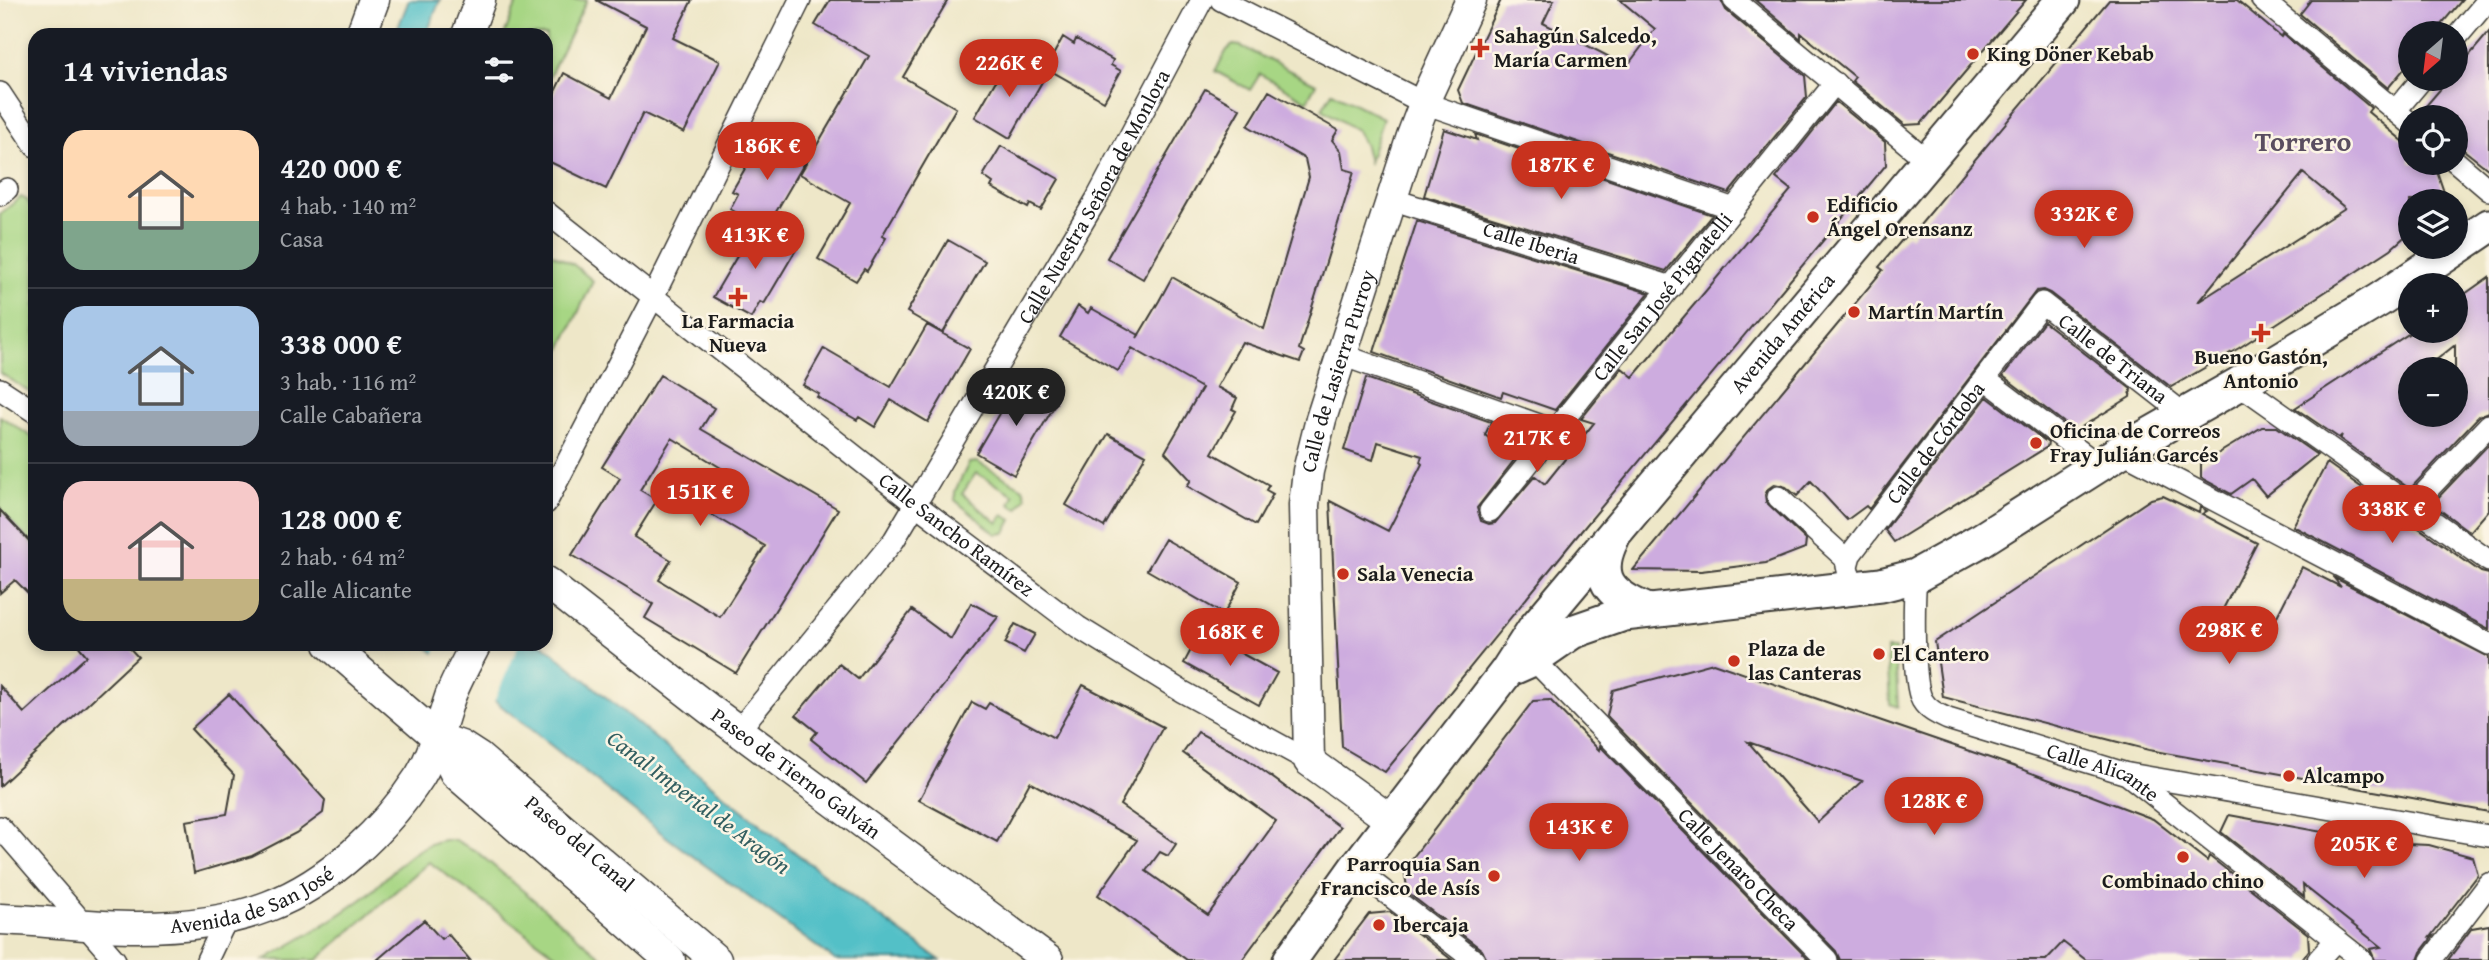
<!DOCTYPE html>
<html lang="es">
<head>
<meta charset="utf-8">
<style>
	:root { --surface:#171b24; --page:#242831; --text:#f1f3f6; --muted:#9ea1a6; --line:#363941; --accent:#c8321e }
	body { margin:0; font-family:"Gentium Book Plus",serif; background:var(--page); color:var(--text); height:100vh; display:flex; flex-direction:column; font-size:26px; white-space:nowrap }
	* { box-sizing:border-box; margin:0 }
	p { font-size:23px; color:var(--muted) }
	.icon { flex:none; width:38px; height:38px; fill:none; stroke:currentColor; stroke-width:2; stroke-linecap:round; stroke-linejoin:round }
	.map { position:relative; flex:1; overflow:hidden }
	.details { position:absolute; left:28px; top:28px; width:525px; height:623px; display:flex; flex-direction:column; background:var(--surface); border-radius:21px; box-shadow:0 4px 10px #0003 }
	.details>* { flex:none }
	.needle { width:46px; rotate:208deg }
	.controls { position:absolute; left:2398px; top:21px; display:grid; gap:14px }
	.controls a { display:grid; place-items:center; width:70px; height:70px; border-radius:50%; background:var(--surface); box-shadow:0 4px 10px #0003; font-size:35px }
	.price { position:absolute; translate:-50% -60px; padding:0 16px; border-radius:24px; background:var(--accent); color:#fff; font-size:23px; line-height:46px; filter:drop-shadow(0 2px 4px #0008) }
	.price::after { content:''; position:absolute; left:50%; top:42px; width:21px; height:16px; margin-left:-10px; background:inherit; clip-path:polygon(0 0,100% 0,50% 100%) }
	.price.selected { background:#222; color:#fff }
	ul { padding:0; list-style:none }
	li { display:flex; align-items:center; gap:21px; height:175px; padding:0 35px }
	li+li { border-top:2px solid var(--line) }
	li span { display:grid; place-items:center; flex:none; width:196px; height:140px; border-radius:21px; color:#555 }
	li>.icon { margin-inline-start:auto }
	span .icon { width:84px; height:84px; fill:#fffc; stroke-width:1 }
	li b { font-size:30px }
	h2 { display:flex; justify-content:space-between; align-items:center; height:84px; padding:0 35px; font-size:30px }
	.map>svg:first-child { display:block }
	.green { fill:#a7d684; stroke:#627950; stroke-width:2 }
	.water { fill:#52c0c7; stroke:#376e72; stroke-width:2 }
	.pier { fill:#eee7c8 }
	.building { fill:#cdacdf; fill-rule:evenodd }
	.lines { fill:none; stroke-linecap:round; stroke-linejoin:round }
	.street-casing { stroke:#3c3a36; stroke-width:24 }
	.secondary-casing { stroke:#3c3a36; stroke-width:33 }
	.primary-casing { stroke:#3c3a36; stroke-width:37 }
	.street { stroke:#fff; stroke-width:21 }
	.secondary { stroke:#fff; stroke-width:30 }
	.primary { stroke:#fff; stroke-width:33 }
	.poi-dot { fill:#c8321e; stroke:#fcf5e5; stroke-width:2.5 }
	.labels { text-anchor:middle; stroke-width:5; stroke-linejoin:round; paint-order:stroke }
	.poi-label { font-size:21px; font-weight:bold; fill:#1c1c1c; stroke:#fcf5e5; text-anchor:start }
	.street-label { font-size:21px; fill:#1c1c1c; stroke:#fcf5e5 }
	.water-label { font-size:23px; font-style:italic; fill:#325e60; stroke:#fcf5e5 }
	.district-label { font-size:28px; font-weight:bold; fill:#5a4e60; stroke:#fcf5e5 }
</style>
</head>
<body>
<div class="map">
<svg width="2489" height="960" viewBox="0 0 2489 960">
	<rect width="100%" height="100%" fill="#fcf5e5"/>
	<filter id="ink" filterUnits="userSpaceOnUse"><feTurbulence type="fractalNoise" baseFrequency=".0143" numOctaves="2"/><feDisplacementMap in="SourceGraphic" scale="14" xChannelSelector="R" yChannelSelector="G"/><feConvolveMatrix kernelMatrix="1 2 1 2 8 2 1 2 1" color-interpolation-filters="sRGB"/></filter>
	<filter id="wash" filterUnits="userSpaceOnUse"><feTurbulence type="fractalNoise" baseFrequency=".00686" numOctaves="4" result="noise"/><feDisplacementMap in="SourceGraphic" scale="28" xChannelSelector="R" yChannelSelector="G"/><feGaussianBlur stdDeviation="1.57" result="paint"/><feColorMatrix in="noise" values="0 0 0 0 0 0 0 0 0 0 0 0 0 0 0 0 0 1.4 0 .05"/><feComposite in="paint" operator="in"/></filter>
	<g filter="url(#wash)">
		<rect width="100%" height="100%" fill="#eee7c8"/>
		<path class="green" d="M 518,0 L 587,0 L 546,83 L 546,35 L 504,35 Z
			M 1233,45 L 1241,46 L 1316,84 L 1307,101 L 1260,74 L 1250,90 L 1215,71 L 1227,50 Z
			M 1332,92 L 1383,118 L 1369,162 L 1365,146 L 1357,131 L 1322,109 Z
			M 21,197 L 27,200 L 35,214 L 35,395 L 0,373 L 0,214 Z
			M 546,251 L 573,264 L 593,281 L 551,370 L 546,374 Z
			M 0,416 L 35,439 L 35,547 L 0,510 Z
			M 977,462 L 1023,488 L 1026,497 L 1018,509 L 1010,504 L 1014,495 L 976,473 L 962,494 L 998,523 L 1003,515 L 1012,520 L 1005,533 L 996,534 L 955,500 L 955,491 L 969,463 Z
			M 1887,649 L 1895,649 L 1898,707 L 1890,704 Z
			M 444,840 L 455,840 L 476,851 L 605,960 L 563,960 L 429,862 L 317,960 L 264,960 C 299,940 334,920 366,896 C 390,876 412,845 444,840 Z"/>
		<path class="water" d="M 409,0 L 440,0 L 426,35 L 395,35 Z
			M 423,644 L 543,644 C 672,753 801,863 940,960 L 835,960 L 669,839 Z"/>
		<path class="pier" d="M 439,644 L 519,644 L 493,704 L 433,657 Z"/>
		<g id="blocks">
			<path class="building" d="M 596,0 L 692,0 L 673,38 L 720,61 L 684,133 L 643,113 L 606,189 L 546,160 L 546,110 L 564,73 L 611,98 L 646,26 Z
				M 830,0 L 948,0 L 903,77 L 956,108 L 882,236 L 886,238 L 867,271 L 864,269 L 856,281 L 818,259 L 850,203 L 800,174 L 869,56 L 815,25 Z
				M 1501,0 L 1554,0 L 1543,23 L 1627,66 L 1655,29 L 1620,0 L 1721,0 L 1726,10 L 1805,76 L 1807,97 L 1729,193 L 1463,103 L 1458,90 Z
				M 1755,0 L 2026,0 L 1921,124 L 1905,125 L 1852,81 L 1855,77 L 1801,33 L 1801,39 Z
				M 2109,0 L 2237,0 L 2281,37 L 2283,34 L 2371,108 L 2368,112 L 2410,147 L 2410,163 L 2434,163 L 2447,201 L 2410,201 L 2410,232 L 2391,249 L 2239,348 L 2171,387 L 2050,293 L 2043,290 L 2036,291 L 1869,509 L 1866,506 L 1847,520 L 1811,481 L 1797,496 L 1786,487 L 1775,484 L 1768,489 L 1765,495 L 1766,502 L 1806,540 L 1805,548 L 1766,563 L 1701,571 L 1633,570 L 1883,270 L 1879,267 L 1907,234 L 1910,237 ZM 2303,173 L 2345,208 L 2198,302 Z
				M 2311,0 L 2462,0 L 2434,33 L 2410,33 L 2410,62 L 2388,88 L 2300,14 Z
				M 2489,32 L 2489,170 L 2455,143 L 2455,117 L 2422,117 L 2419,114 L 2449,79 L 2455,79 L 2455,72 Z
				M 1063,37 L 1074,44 L 1076,39 L 1113,60 L 1111,65 L 1121,71 L 1104,101 L 1046,68 Z
				M 1012,62 L 1043,80 L 1010,138 L 975,117 L 1002,70 L 1006,73 Z
				M 1205,89 L 1240,109 L 1143,279 L 1107,258 Z
				M 1269,91 L 1338,130 L 1332,140 L 1341,151 L 1344,169 L 1354,172 L 1299,349 L 1304,352 L 1300,362 L 1242,342 L 1217,387 L 1237,398 L 1232,409 L 1236,411 L 1212,453 L 1269,485 L 1266,490 L 1273,494 L 1256,525 L 1187,486 L 1191,480 L 1165,452 L 1202,388 L 1132,348 L 1118,371 L 1060,337 L 1078,306 L 1088,313 L 1091,308 L 1139,335 L 1137,338 L 1159,301 L 1172,277 L 1264,329 L 1309,177 L 1305,159 L 1248,126 Z
				M 1836,102 L 1885,142 L 1886,165 L 1578,535 L 1385,772 L 1342,747 L 1330,501 L 1388,531 L 1422,464 L 1420,462 L 1422,456 L 1378,442 L 1373,460 L 1344,450 L 1366,378 L 1491,422 L 1485,435 L 1515,459 L 1477,508 L 1481,521 L 1489,524 L 1495,523 L 1535,476 L 1545,484 L 1594,423 L 1581,419 L 1622,368 L 1633,377 L 1791,190 L 1776,178 Z
				M 1444,129 L 1477,140 L 1475,134 L 1712,215 L 1666,271 L 1424,196 Z
				M 770,136 L 808,157 L 766,229 L 730,209 L 738,194 L 732,191 L 757,148 L 762,151 Z
				M 1001,146 L 1059,179 L 1041,210 L 1030,204 L 1028,208 L 991,187 L 993,183 L 983,176 Z
				M 1417,221 L 1649,293 L 1555,410 L 1503,392 L 1501,397 L 1374,352 Z
				M 756,224 L 797,248 L 764,304 L 760,302 L 751,318 L 713,297 Z
				M 948,240 L 985,261 L 943,333 L 907,312 Z
				M 2489,277 L 2489,412 L 2479,416 L 2410,489 L 2340,439 L 2342,435 L 2339,438 L 2295,408 L 2413,331 L 2455,331 L 2455,301 ZM 2455,345 L 2455,415 L 2410,415 L 2410,369 L 2425,369 Z
				M 2044,322 L 2131,389 L 2130,397 L 2075,431 L 2003,376 Z
				M 927,325 L 970,349 L 928,422 L 891,400 L 875,427 L 859,417 L 857,420 L 817,397 L 819,394 L 803,385 L 824,348 L 891,387 Z
				M 660,375 L 714,408 L 701,429 L 838,509 L 736,673 L 645,618 L 653,604 L 572,555 L 620,478 L 602,467 ZM 672,438 L 731,474 L 707,512 L 765,546 L 720,617 L 659,580 L 671,560 L 634,537 L 657,500 L 640,490 Z
				M 1018,381 L 1056,403 L 1014,475 L 976,453 Z
				M 1987,397 L 2048,443 L 2047,447 L 1894,542 L 1885,530 Z
				M 2262,427 L 2277,427 L 2317,455 L 2266,496 L 2252,479 L 2231,494 L 2201,478 L 2201,464 Z
				M 1108,434 L 1146,455 L 1104,527 L 1066,505 Z
				M 2489,444 L 2489,510 L 2470,532 L 2432,504 Z
				M 2327,463 L 2481,572 L 2489,574 L 2489,629 L 2293,526 Z
				M 2163,496 L 2199,513 L 2200,507 L 2207,511 L 2202,514 L 2257,543 L 2221,613 L 2270,630 L 2302,567 L 2341,587 L 2333,577 L 2489,657 L 2489,812 L 2149,750 L 1943,697 L 1935,642 L 2151,499 Z
				M 0,510 L 35,547 L 35,600 L 15,580 L 0,593 Z
				M 1165,539 L 1241,582 L 1224,614 L 1147,570 Z
				M 971,603 L 998,617 L 866,783 L 811,739 L 817,732 L 796,715 L 839,664 L 858,679 L 912,610 L 951,639 Z
				M 1015,624 L 1035,634 L 1024,653 L 1005,643 Z
				M 1201,631 L 1277,673 L 1259,705 L 1184,663 Z
				M 77,644 L 126,644 L 138,657 L 0,786 L 0,686 L 24,713 L 87,656 Z
				M 1713,663 L 2013,766 L 2153,819 L 2207,861 L 2209,856 L 2308,934 L 2309,950 L 2302,960 L 2086,960 L 2063,942 L 2046,960 L 1840,960 L 1836,951 L 1607,716 L 1613,690 ZM 1748,742 L 1862,781 L 1818,822 Z
				M 1083,685 L 1163,727 L 1120,805 L 1176,844 L 1168,856 L 1160,852 L 1146,871 L 1208,915 L 1276,821 L 1183,753 L 1198,732 L 1247,759 L 1340,827 L 1242,960 L 1187,960 L 1098,895 L 1137,840 L 1030,782 L 997,842 L 919,800 L 972,702 L 985,709 L 989,703 L 1054,738 Z
				M 229,694 L 325,800 L 323,813 L 296,833 L 252,856 L 194,873 L 186,821 L 227,814 L 234,775 L 191,729 Z
				M 1550,700 L 1599,750 L 1600,746 L 1809,960 L 1487,960 L 1482,950 L 1408,893 L 1404,869 L 1533,701 Z
				M 2229,815 L 2383,843 L 2429,845 L 2473,857 L 2478,875 L 2430,937 L 2433,936 L 2421,952 L 2418,960 L 2375,960 L 2370,949 L 2381,947 L 2303,885 L 2304,897 L 2221,832 Z
				M 1390,912 L 1452,960 L 1334,960 L 1369,914 Z
				M 424,920 L 441,939 L 448,934 L 470,960 L 377,960 Z
				M 2489,925 L 2489,960 L 2448,960 L 2472,928 Z"/>
		</g>
	</g>
	<g filter="url(#ink)">
		<use href="#blocks" fill-opacity="0" stroke="#3c3a36" stroke-width="2"/>
		<g class="lines">
			<g class="street-casing">
				<g id="street">
					<path d="M 1221,0 L 1424,103 L 1734,209"/>
					<path d="M 1734,0 L 1928,161"/>
					<path d="M 2262,0 L 2410,123"/>
					<path d="M 2455,39 L 2488,0"/>
					<path d="M 0,93 L 35,146"/>
					<path d="M 2395,111 L 2422,79"/>
					<path d="M 2455,161 L 2489,190"/>
					<path d="M 0,195 L 7,189"/>
					<path id="s1" d="M 1391,199 L 1672,287"/>
					<path id="s2" d="M 546,212 L 914,503 L 1078,627 L 1183,692 L 1309,761"/>
					<path d="M 1342,355 L 1556,431"/>
					<path d="M 1985,379 L 2098,465"/>
					<path d="M 2239,384 L 2489,561"/>
					<path d="M 0,389 L 35,412"/>
					<path d="M 2121,451 L 2489,644"/>
					<path d="M 1778,497 L 1847,560"/>
					<path d="M 546,503 L 653,297 L 800,0"/>
					<path d="M 2412,506 L 2489,425"/>
					<path id="s3" d="M 1490,511 L 1835,83"/>
					<path id="s4" d="M 1916,576 C 1914,599 1912,681 1922,700 C 1928,710 1937,714 1948,719 L 2127,774 L 2362,960"/>
					<path id="s5" d="M 1852,588 L 1847,566 L 1850,555 L 2042,303 L 2184,414"/>
					<path id="s6" d="M 1533,659 L 1827,960"/>
					<path id="s7" d="M 738,731 L 894,540 L 1096,200 L 1202,0"/>
					<path d="M 2129,774 L 2489,836"/>
					<path d="M 0,827 L 115,960"/>
					<path d="M 1355,869 L 1474,960"/>
					<path d="M 207,960 L 227,918"/>
					<path d="M 2318,960 L 2336,940"/>
					<path d="M 2431,960 L 2489,884"/>
				</g>
			</g>
			<g class="secondary-casing">
				<g id="secondary">
					<path d="M 361,35 L 374,0"/>
					<path d="M 467,35 L 480,0"/>
					<path id="s8" d="M 546,582 L 709,709 L 1048,960"/>
					<path id="s9" d="M 329,644 L 438,738 L 461,746 L 478,757 L 716,960"/>
					<path d="M 438,738 L 455,773 L 463,780 L 670,960"/>
					<path id="s10" d="M 1392,821 L 1309,761 L 1304,505 L 1308,471 L 1321,419 L 1412,136 L 1429,91 L 1471,0"/>
					<path id="s11" d="M 0,919 C 46,921 92,927 138,927 C 182,927 228,922 269,906 C 329,883 385,830 420,776 C 435,751 441,724 450,697 C 457,679 467,661 476,644"/>
				</g>
			</g>
			<g class="primary-casing">
				<g id="primary">
					<path d="M 1612,539 C 1593,578 1610,595 1646,610"/>
					<path d="M 1515,667 L 1533,659 L 1572,632 L 1624,614 L 1881,585 L 1916,576 L 1981,540 L 2121,451 L 2239,384 L 2379,300 L 2489,226"/>
					<path id="s12" d="M 1290,960 L 1355,869 L 1507,671 L 1534,629 L 2063,0"/>
				</g>
			</g>
			<use href="#street" class="street"/>
			<use href="#secondary" class="secondary"/>
			<use href="#primary" class="primary"/>
		</g>
	</g>
	<g class="poi-dot">
		<path d="M1476.5 37.5h7v7h7v7h-7v7h-7v-7h-7v-7h7z"/>
		<circle cx="1973" cy="54" r="7"/>
		<circle cx="1813" cy="217" r="7"/>
		<path d="M734.5 286.5h7v7h7v7h-7v7h-7v-7h-7v-7h7z"/>
		<circle cx="1854" cy="312" r="7"/>
		<path d="M2257.5 322.5h7v7h7v7h-7v7h-7v-7h-7v-7h7z"/>
		<circle cx="2036" cy="443" r="7"/>
		<circle cx="1343" cy="574" r="7"/>
		<circle cx="1879" cy="654" r="7"/>
		<circle cx="1734" cy="661" r="7"/>
		<circle cx="2289" cy="776" r="7"/>
		<circle cx="2183" cy="857" r="7"/>
		<circle cx="1494" cy="876" r="7"/>
		<circle cx="1379" cy="925" r="7"/>
	</g>
	<g class="labels">
		<g class="poi-label">
			<text x="1494" y="43">Sahagún Salcedo,<tspan x="1494" dy="24">María Carmen</tspan></text>
			<text x="1987" y="61">King Döner Kebab</text>
			<text x="1827" y="212">Edificio<tspan x="1827" dy="24">Ángel Orensanz</tspan></text>
			<text x="1868" y="319">Martín Martín</text>
			<text x="738" y="328" text-anchor="middle">La Farmacia<tspan x="738" dy="24">Nueva</tspan></text>
			<text x="2261" y="364" text-anchor="middle">Bueno Gastón,<tspan x="2261" dy="24">Antonio</tspan></text>
			<text x="2050" y="438">Oficina de Correos<tspan x="2050" dy="24">Fray Julián Garcés</tspan></text>
			<text x="1357" y="581">Sala Venecia</text>
			<text x="1748" y="656">Plaza de<tspan x="1748" dy="24">las Canteras</tspan></text>
			<text x="1893" y="661">El Cantero</text>
			<text x="2303" y="783">Alcampo</text>
			<text x="1480" y="871" text-anchor="end">Parroquia San<tspan x="1480" dy="24">Francisco de Asís</tspan></text>
			<text x="2183" y="888" text-anchor="middle">Combinado chino</text>
			<text x="1393" y="932">Ibercaja</text>
		</g>
		<g class="street-label">
			<text dy="7" stroke="none"><textPath href="#s7" startOffset="644">Calle Nuestra Señora de Monlora</textPath></text>
			<text dy="7" stroke="none"><textPath href="#s1" startOffset="147">Calle Iberia</textPath></text>
			<text dy="7" stroke="none"><textPath href="#s3" startOffset="275">Calle San José Pignatelli</textPath></text>
			<text dy="7" stroke="none"><textPath href="#s12" startOffset="798">Avenida América</textPath></text>
			<text dy="7" stroke="none"><textPath href="#s5" startOffset="441">Calle de Triana</textPath></text>
			<text dy="7" stroke="none"><textPath href="#s10" startOffset="497">Calle de Lasierra Purroy</textPath></text>
			<text dy="7" stroke="none"><textPath href="#s5" startOffset="175">Calle de Córdoba</textPath></text>
			<text dy="7" stroke="none"><textPath href="#s2" startOffset="522">Calle Sancho Ramírez</textPath></text>
			<text dy="7" stroke="none"><textPath href="#s8" startOffset="315">Paseo de Tierno Galván</textPath></text>
			<text dy="7" stroke="none"><textPath href="#s4" startOffset="322">Calle Alicante</textPath></text>
			<text dy="7" stroke="none"><textPath href="#s9" startOffset="322">Paseo del Canal</textPath></text>
			<text dy="7" stroke="none"><textPath href="#s6" startOffset="294">Calle Jenaro Checa</textPath></text>
			<text dy="7" stroke="none"><textPath href="#s11" startOffset="257">Avenida de San José</textPath></text>
		</g>
		<g class="water-label">
			<text transform="translate(699 802) rotate(37)" y="8">Canal Imperial de Aragón</text>
		</g>
		<g class="district-label">
			<text x="2303" y="151">Torrero</text>
		</g>
	</g>
</svg>
<div class="controls">
<a><svg class="needle" viewBox="-14 -14 28 28"><path d="M0-13l5 13h-10z" fill="#e53935"/><path d="M0 13l5-13h-10z" fill="#9ea1a6"/></svg></a>
<a><svg class="icon" aria-label="locate" viewBox="0 0 24 24"><circle cx="12" cy="12" r="6"/><path d="M12 2v4M12 18v4M2 12h4M18 12h4"/></svg></a>
<a><svg class="icon" aria-label="layers" viewBox="0 0 24 24"><path d="M12 4l9 5-9 5-9-5zM3 14l9 5 9-5"/></svg></a>
<a>+</a>
<a>−</a>
</div>
<b class="price" style="left:1009px;top:99px">226K €</b>
<b class="price" style="left:767px;top:182px">186K €</b>
<b class="price" style="left:1561px;top:201px">187K €</b>
<b class="price" style="left:2084px;top:250px">332K €</b>
<b class="price" style="left:755px;top:271px">413K €</b>
<b class="price selected" style="left:1016px;top:428px">420K €</b>
<b class="price" style="left:1537px;top:474px">217K €</b>
<b class="price" style="left:700px;top:528px">151K €</b>
<b class="price" style="left:2392px;top:545px">338K €</b>
<b class="price" style="left:2229px;top:666px">298K €</b>
<b class="price" style="left:1230px;top:668px">168K €</b>
<b class="price" style="left:1934px;top:837px">128K €</b>
<b class="price" style="left:1579px;top:863px">143K €</b>
<b class="price" style="left:2364px;top:880px">205K €</b>
<section class="details">
<h2>14 viviendas<svg class="icon" aria-label="filters" viewBox="0 0 24 24"><path d="M4 7h16M4 17h16"/><circle cx="9" cy="7" r="2"/><circle cx="15" cy="17" r="2"/></svg></h2>
<ul>
<li><span style="background:linear-gradient(#ffd9b3 65%,#7fa58c 0)"><svg class="icon" aria-label="home" viewBox="0 0 24 24"><path d="M3 11l9-7 9 7M6 9v11h12V9"/></svg></span><div><b>420 000 €</b><p>4 hab. · 140 m²</p><p>Casa</p></div></li>
<li><span style="background:linear-gradient(#a9c7e8 75%,#9aa5b1 0)"><svg class="icon" aria-label="home" viewBox="0 0 24 24"><path d="M3 11l9-7 9 7M6 9v11h12V9"/></svg></span><div><b>338 000 €</b><p>3 hab. · 116 m²</p><p>Calle Cabañera</p></div></li>
<li><span style="background:linear-gradient(#f6c9c9 70%,#c2b280 0)"><svg class="icon" aria-label="home" viewBox="0 0 24 24"><path d="M3 11l9-7 9 7M6 9v11h12V9"/></svg></span><div><b>128 000 €</b><p>2 hab. · 64 m²</p><p>Calle Alicante</p></div></li>
</ul>
</section>
</div>
</body>
</html>
